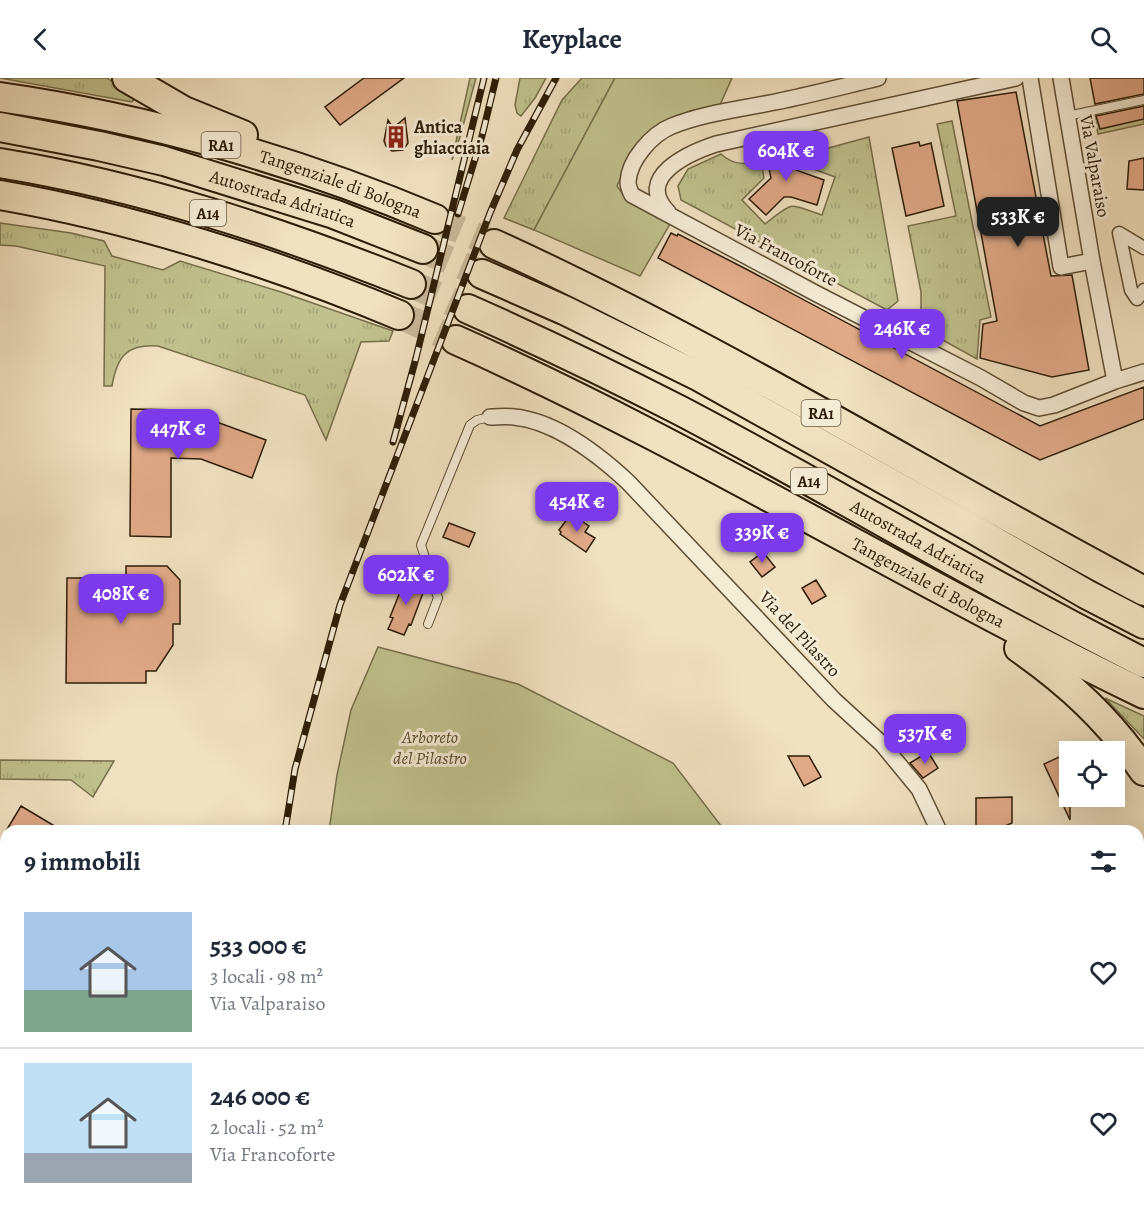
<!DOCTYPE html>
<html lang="it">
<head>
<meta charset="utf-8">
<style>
	:root { --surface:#fff; --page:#f6f6f7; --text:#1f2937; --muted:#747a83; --line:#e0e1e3; --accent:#7c3aed }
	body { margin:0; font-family:Alegreya,serif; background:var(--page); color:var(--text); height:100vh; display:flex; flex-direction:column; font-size:22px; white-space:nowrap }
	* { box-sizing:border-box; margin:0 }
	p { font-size:20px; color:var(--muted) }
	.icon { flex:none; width:33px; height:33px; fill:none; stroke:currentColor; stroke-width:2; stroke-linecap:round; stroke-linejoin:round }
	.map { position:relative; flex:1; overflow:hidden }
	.drawer { position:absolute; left:0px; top:747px; width:1144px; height:386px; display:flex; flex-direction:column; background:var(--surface); border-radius:18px 18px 0 0; box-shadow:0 6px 24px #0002 }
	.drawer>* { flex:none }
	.fabs { position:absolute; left:1059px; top:663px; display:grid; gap:12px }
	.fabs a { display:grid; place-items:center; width:66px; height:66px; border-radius:0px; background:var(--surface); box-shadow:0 6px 24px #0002; font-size:30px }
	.price { position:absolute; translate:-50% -51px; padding:0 14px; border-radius:12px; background:var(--accent); color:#fff; font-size:20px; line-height:39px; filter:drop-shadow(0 2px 3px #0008) }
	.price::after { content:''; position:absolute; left:50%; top:36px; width:18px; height:14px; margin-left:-9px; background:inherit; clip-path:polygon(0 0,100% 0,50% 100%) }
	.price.selected { background:#222; color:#fff }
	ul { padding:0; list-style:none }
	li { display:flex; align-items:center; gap:18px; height:150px; padding:0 24px }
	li+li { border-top:2px solid var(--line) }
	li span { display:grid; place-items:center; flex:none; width:168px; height:120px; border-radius:0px; color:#555 }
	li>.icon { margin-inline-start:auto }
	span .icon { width:72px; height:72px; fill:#fffc; stroke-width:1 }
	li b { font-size:26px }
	h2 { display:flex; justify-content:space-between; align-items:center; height:72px; padding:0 24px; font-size:26px }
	header { display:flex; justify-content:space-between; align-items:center; height:78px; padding:0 24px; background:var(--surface); font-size:27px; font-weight:700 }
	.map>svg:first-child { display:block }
	.grass { fill:url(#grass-tufts); stroke:#766f4a; stroke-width:1.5 }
	.green { fill:#c0c18e; stroke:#766f4a; stroke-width:1.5 }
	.building { fill:#e1aa89; stroke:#2d1d06; stroke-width:1.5 }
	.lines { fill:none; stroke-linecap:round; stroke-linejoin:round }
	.motorway-tunnel { stroke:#c9ba9b; stroke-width:28; stroke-dasharray:28 14; stroke-linecap:butt }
	.service-casing { stroke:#5e4e34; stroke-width:10 }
	.pedestrian-casing { stroke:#5e4e34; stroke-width:15 }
	.minor-casing { stroke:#5e4e34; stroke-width:18 }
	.motorway-casing { stroke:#2d1d06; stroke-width:32 }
	.service { stroke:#f5ecd6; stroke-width:8 }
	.pedestrian { stroke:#f5ecd6; stroke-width:12 }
	.minor { stroke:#f5ecd6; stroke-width:15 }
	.motorway { stroke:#f0e1c0; stroke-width:28 }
	.rail-casing { stroke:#2d1d06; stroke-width:7 }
	.rail { stroke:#f5ecd6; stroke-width:4.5; stroke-dasharray:14; stroke-linecap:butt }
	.labels { text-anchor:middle; stroke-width:6; stroke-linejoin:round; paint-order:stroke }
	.shield { fill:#f5ecd6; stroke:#695b44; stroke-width:1.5 }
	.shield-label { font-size:16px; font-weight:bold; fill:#2d1d06 }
	.poi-label { font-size:18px; font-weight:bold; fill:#2d1d06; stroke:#f5ecd6; text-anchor:start }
	.street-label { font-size:18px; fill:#2d1d06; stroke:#f5ecd6 }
	.park-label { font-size:18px; font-style:italic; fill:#594e2f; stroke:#f5ecd6 }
</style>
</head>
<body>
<header><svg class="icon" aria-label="back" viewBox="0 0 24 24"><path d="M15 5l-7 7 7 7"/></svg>Keyplace<svg class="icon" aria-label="search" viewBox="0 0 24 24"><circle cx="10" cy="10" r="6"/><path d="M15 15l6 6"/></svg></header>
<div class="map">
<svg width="1144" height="1132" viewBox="0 0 1144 1132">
	<defs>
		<pattern id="grass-tufts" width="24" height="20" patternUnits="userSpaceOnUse" patternTransform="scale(1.5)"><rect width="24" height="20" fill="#c0c18e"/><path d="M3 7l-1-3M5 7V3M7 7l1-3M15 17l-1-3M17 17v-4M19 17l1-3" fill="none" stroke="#a5a579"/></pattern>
	</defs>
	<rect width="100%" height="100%" fill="#f0e1c0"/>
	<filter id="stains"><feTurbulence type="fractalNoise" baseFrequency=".00333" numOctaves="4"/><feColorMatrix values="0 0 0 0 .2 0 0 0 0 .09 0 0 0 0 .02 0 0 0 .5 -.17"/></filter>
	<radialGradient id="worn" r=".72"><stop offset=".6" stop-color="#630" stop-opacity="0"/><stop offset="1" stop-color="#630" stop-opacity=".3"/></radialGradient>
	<path class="grass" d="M 0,0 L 107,0 L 135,20 L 132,24 Z
		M 470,0 L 476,0 L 460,59 L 452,82 Z
		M 520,0 L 546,0 L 535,20 L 521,38 L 517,35 L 515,27 Z
		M 582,0 L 615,0 L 534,152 L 504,140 L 562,22 Z
		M 952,43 L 991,239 L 980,242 L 977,281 L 921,250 L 921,214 L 908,148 L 956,138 L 937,46 Z
		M 869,59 L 898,223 L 887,232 L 681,122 L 678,108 L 688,91 L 721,76 C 733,87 745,87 761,83 L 764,100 L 742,122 L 765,146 C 795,123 786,125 822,137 L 835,99 L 802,87 L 799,78 Z
		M 0,145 L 71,155 L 104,163 L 112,178 L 163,192 L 180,183 L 281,214 L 393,253 L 389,263 L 361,264 L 326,362 L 305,317 L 158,268 C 127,266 117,278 112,308 L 104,308 L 105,188 L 16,168 L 0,167 Z
		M 1105,620 L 1144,638 L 1144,661 Z
		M 0,682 L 114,683 L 93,719 L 71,702 L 0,701 Z"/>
	<path class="green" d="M 615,0 L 732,0 L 720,27 L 690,33 L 660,47 L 635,70 L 617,108 L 627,122 L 670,146 L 640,198 L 534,152 Z
		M 1144,21 L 1144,46 L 1098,56 L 1094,35 Z
		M 378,569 L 518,606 L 673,685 L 725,753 L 329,753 L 337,697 L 351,632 Z
		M 294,1126 L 1121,1126 L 1123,1132 L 293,1132 Z"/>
	<path class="building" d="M 364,0 L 404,0 L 340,47 L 325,29 Z
		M 1090,0 L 1144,0 L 1144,16 L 1095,26 Z
		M 1016,14 L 1051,198 L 1072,197 L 1089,292 L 1052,299 L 980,280 L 983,246 L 997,243 L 957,23 Z
		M 1144,28 L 1144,41 L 1100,51 L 1096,38 Z
		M 405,40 L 408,65 L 403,72 L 392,73 L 386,68 L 384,63 L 388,42 L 393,50 Z
		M 919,64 L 920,68 L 931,65 L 944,128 L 906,138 L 892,70 Z
		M 789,67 L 796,92 L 824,102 L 817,127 L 791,119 L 784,119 L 766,137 L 749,121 L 771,100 L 765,72 Z
		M 1144,80 L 1144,112 L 1127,111 L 1129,83 Z
		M 671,155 L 677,158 L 678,156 L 748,192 L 1040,348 L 1144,309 L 1144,341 L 1040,382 L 658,180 Z
		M 131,331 L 184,332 L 266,362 L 252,400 L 201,381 L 171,380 L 171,459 L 130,458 Z
		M 571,436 L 589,448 L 585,454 L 595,460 L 586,474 L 560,456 L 561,454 L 559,452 Z
		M 449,445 L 475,455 L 469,469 L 443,459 Z
		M 763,474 L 775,489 L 762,499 L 750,484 Z
		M 126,488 L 167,488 L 180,502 L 180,546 L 173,546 L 173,567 L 156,593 L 146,593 L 146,605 L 66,605 L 67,500 L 126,500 Z
		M 406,499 L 426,507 L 411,547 L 409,546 L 404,557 L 388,551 L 393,540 L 390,539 Z
		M 816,502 L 826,518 L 812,526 L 802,510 Z
		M 928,674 L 938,690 L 923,700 L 910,685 Z
		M 1070,674 L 1070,742 L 1044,686 Z
		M 788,678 L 809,678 L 821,699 L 804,708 Z
		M 1012,719 L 1012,745 L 994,753 L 976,753 L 976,720 Z
		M 21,728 L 63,753 L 6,753 Z"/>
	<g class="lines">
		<path class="motorway-tunnel" d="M 435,141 L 494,166
			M 423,171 L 482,196
			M 411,206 L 468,231
			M 399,237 L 456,262"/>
		<g class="service-casing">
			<path id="service" d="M 1067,38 L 1144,22
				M 428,546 L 438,520 L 421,467 L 470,347 L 477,342 L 490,339"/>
		</g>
		<g class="pedestrian-casing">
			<path id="pedestrian" d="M 1144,170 L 1119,155 L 1131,212 L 1137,221 L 1144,212"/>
		</g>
		<g class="minor-casing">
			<path id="minor" d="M 878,0 C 844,8 810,17 775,24 C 741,31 704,35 672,48 C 652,56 629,82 628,104 C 628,108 630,113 632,117 L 817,216 L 981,300 L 1024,325 L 1039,330 L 1054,327 L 1115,303 L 1144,294
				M 1030,0 L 1061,189 L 1092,183
				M 1061,0 L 1092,183 L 1115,303
				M 668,134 C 634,99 689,75 716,66 L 1016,0
				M 490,339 C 498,339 506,338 514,339 C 555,343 599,377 628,404 L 834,622 L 882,666 L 919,711 L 939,753
				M 1129,1126 L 1132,1132"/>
		</g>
		<g class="motorway-casing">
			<g id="motorway">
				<path d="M 127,0 L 184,33 L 243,57"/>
				<path id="s1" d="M 0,19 C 147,40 298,83 435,141"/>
				<path id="s2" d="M 0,49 L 99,68 L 164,83 L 334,136 L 423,171"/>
				<path d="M 0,85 C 141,108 278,153 411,206"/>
				<path d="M 0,117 C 133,140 274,185 399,237"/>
				<path d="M 494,166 C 718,268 927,398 1144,513"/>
				<path d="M 482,196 L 564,232 L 700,299 L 975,452 L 1086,516 L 1144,546"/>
				<path id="s3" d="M 468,231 C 540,263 611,297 681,333 C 837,415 987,506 1144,585"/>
				<path id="s4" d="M 456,262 C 692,367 912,504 1144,616"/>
				<path d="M 1019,570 C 1069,605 1109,642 1144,693"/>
			</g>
		</g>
		<use href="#service" class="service"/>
		<use href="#pedestrian" class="pedestrian"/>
		<use href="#minor" class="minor"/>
		<use href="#motorway" class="motorway"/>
		<g class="rail-casing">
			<path id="rail" d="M 458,136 L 482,58 L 496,0
				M 393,364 L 416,280 L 484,0
				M 285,753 L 295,691 L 340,527 L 490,135 L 517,72 L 556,0
				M 261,1132 L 262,1126"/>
		</g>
		<use href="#rail" class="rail"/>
	</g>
	<defs>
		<g id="building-bare" transform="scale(1.8)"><path d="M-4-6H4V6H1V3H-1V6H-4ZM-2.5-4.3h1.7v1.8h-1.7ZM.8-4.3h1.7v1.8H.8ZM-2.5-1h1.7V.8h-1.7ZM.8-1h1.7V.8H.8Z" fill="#8f2418" stroke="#f5ecd6" stroke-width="2.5" paint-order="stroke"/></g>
	</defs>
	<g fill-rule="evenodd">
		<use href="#building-bare" x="396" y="59"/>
	</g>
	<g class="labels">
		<g class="shield">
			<rect x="201.5" y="54" width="39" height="26" rx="4.5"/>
			<rect x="190" y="122" width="36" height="26" rx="4.5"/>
			<rect x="801.5" y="322" width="39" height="26" rx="4.5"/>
			<rect x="791" y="390" width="36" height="26" rx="4.5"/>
		</g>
		<g class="shield-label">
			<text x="221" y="73">RA1</text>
			<text x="208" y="141">A14</text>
			<text x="821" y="341">RA1</text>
			<text x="809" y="409">A14</text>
		</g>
		<g class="poi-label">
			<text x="414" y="55">Antica<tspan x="414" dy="21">ghiacciaia</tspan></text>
		</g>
		<g class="street-label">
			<text transform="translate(1095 88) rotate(80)" y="6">Via Valparaiso</text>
			<text dy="6" stroke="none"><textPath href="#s1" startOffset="352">Tangenziale di Bologna</textPath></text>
			<text dy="6" stroke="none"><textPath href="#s2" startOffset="292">Autostrada Adriatica</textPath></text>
			<text transform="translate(786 177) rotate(28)" y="6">Via Francoforte</text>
			<text dy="6" stroke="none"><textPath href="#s3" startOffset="507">Autostrada Adriatica</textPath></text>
			<text dy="6" stroke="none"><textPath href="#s4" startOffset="531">Tangenziale di Bologna</textPath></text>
			<text transform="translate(800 556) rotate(47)" y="6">Via del Pilastro</text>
		</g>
		<g class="park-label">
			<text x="430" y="665">Arboreto<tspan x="430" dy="21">del Pilastro</tspan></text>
		</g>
	</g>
	<rect width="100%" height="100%" filter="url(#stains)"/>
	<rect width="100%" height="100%" fill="url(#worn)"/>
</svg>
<div class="fabs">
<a><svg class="icon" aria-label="locate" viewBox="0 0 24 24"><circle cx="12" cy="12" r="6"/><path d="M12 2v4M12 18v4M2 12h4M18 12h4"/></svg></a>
</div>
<b class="price" style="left:786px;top:104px">604K €</b>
<b class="price selected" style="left:1018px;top:170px">533K €</b>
<b class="price" style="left:902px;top:282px">246K €</b>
<b class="price" style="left:178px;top:382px">447K €</b>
<b class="price" style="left:577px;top:455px">454K €</b>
<b class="price" style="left:762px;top:486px">339K €</b>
<b class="price" style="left:406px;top:528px">602K €</b>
<b class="price" style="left:121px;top:547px">408K €</b>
<b class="price" style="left:925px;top:687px">537K €</b>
<section class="drawer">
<h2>9 immobili<svg class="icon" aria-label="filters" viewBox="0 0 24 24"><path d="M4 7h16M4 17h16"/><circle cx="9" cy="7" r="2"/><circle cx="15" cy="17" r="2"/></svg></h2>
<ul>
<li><span style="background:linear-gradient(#a9c7e8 65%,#7fa58c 0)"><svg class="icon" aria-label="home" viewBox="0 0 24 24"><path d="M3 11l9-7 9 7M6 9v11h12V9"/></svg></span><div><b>533 000 €</b><p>3 locali · 98 m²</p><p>Via Valparaiso</p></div><svg class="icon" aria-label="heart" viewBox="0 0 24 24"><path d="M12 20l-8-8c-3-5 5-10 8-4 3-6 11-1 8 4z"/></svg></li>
<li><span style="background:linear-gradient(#bfe0f5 75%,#9aa5b1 0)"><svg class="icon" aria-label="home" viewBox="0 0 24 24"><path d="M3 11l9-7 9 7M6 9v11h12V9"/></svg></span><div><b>246 000 €</b><p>2 locali · 52 m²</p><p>Via Francoforte</p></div><svg class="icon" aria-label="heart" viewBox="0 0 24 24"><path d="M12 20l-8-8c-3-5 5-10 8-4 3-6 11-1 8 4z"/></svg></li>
</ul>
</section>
</div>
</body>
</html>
